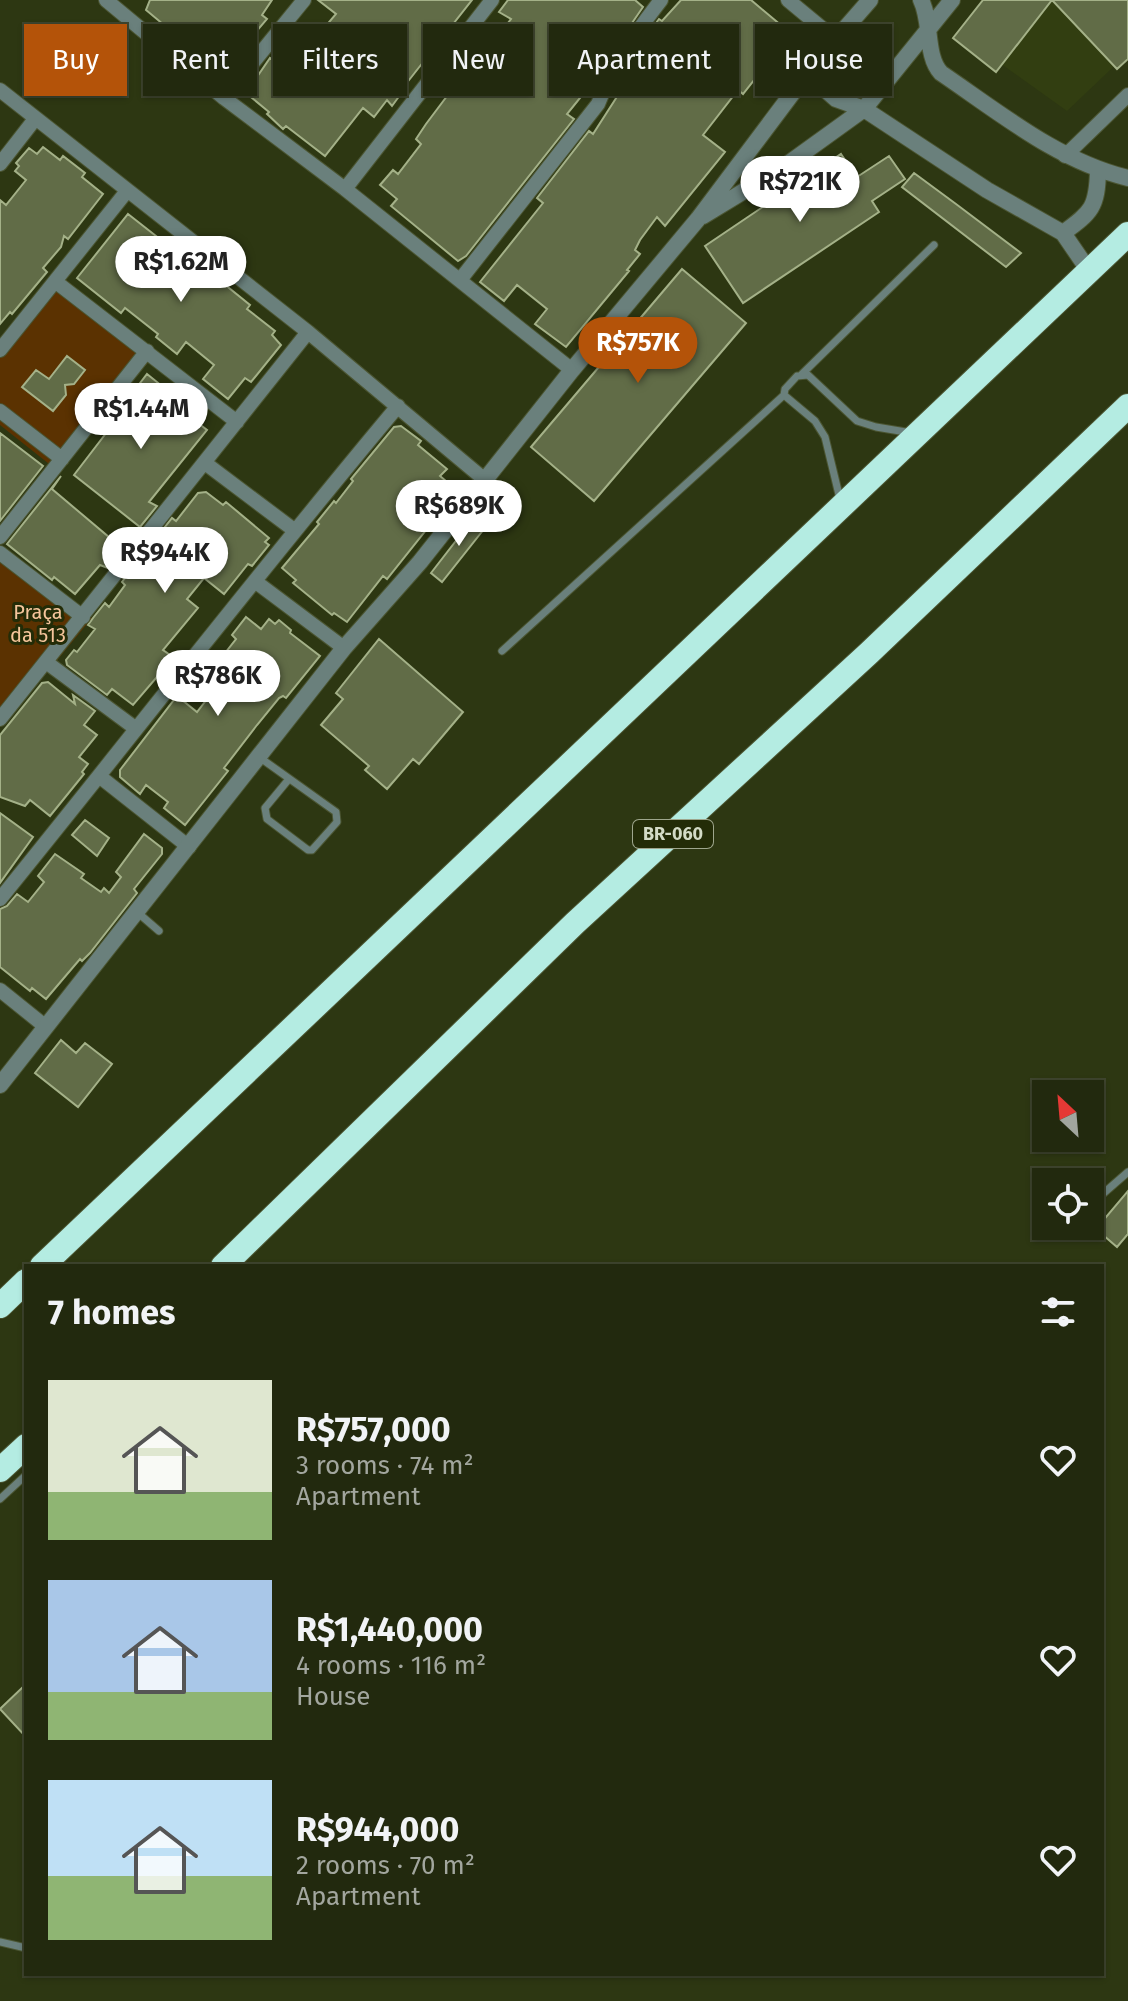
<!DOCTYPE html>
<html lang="en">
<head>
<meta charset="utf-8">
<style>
	:root { --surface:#22290e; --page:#2e351c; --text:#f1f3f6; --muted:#a2a69e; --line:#3f452e; --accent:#b45309 }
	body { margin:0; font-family:"Fira Sans",sans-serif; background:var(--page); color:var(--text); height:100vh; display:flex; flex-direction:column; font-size:30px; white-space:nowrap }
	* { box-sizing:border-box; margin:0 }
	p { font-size:26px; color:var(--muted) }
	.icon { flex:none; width:44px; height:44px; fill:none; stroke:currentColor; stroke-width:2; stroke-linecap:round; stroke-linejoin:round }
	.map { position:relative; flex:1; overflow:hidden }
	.details { position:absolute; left:24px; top:1264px; width:1080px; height:712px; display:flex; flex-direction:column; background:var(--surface); border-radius:0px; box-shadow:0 2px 6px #0004,0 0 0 2px var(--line) }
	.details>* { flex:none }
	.top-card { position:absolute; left:24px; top:24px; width:1080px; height:72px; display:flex; gap:16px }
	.needle { width:52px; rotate:334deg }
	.fabs { position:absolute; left:1032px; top:1080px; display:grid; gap:16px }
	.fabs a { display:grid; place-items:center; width:72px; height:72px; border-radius:0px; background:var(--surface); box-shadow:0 2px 6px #0004,0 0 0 2px var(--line); font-size:40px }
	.price { position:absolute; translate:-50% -68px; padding:0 18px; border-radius:28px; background:#fff; color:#222; font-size:26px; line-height:52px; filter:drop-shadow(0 2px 4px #0008) }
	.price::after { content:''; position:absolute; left:50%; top:48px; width:24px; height:18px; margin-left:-12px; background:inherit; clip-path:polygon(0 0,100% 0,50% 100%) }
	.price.on { background:var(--accent); color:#fff }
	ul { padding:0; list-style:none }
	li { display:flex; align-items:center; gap:24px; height:200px; padding:0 24px }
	li span { display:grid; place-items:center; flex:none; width:224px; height:160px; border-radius:0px; color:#555 }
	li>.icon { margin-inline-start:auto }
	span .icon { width:96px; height:96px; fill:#fffc; stroke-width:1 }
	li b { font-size:34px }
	h2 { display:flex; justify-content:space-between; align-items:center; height:96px; padding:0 24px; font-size:34px }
	.chip { padding:0 28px; border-radius:0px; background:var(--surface); box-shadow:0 2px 6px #0004,0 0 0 2px var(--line); font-size:28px; line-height:72px }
	.chip.on { background:var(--accent); color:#fff }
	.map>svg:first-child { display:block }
	.built { fill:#323e11 }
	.green { fill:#5b3201 }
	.building { fill:#616c47; stroke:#a4b188; stroke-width:2 }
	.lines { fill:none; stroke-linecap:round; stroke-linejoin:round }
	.service-casing { stroke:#4b5532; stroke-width:9 }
	.minor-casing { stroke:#4b5532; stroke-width:16 }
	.tertiary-casing { stroke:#4b5532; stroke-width:18 }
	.motorway-casing { stroke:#4b5532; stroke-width:26 }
	.service { stroke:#6a807c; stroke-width:7 }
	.minor { stroke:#6a807c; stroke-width:14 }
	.tertiary { stroke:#6a807c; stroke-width:16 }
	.motorway { stroke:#b4ece2; stroke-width:24 }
	.labels { text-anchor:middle; stroke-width:6; stroke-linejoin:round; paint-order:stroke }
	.shield { fill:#232c07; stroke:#9ea68d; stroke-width:2 }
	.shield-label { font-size:18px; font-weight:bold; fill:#d3dbc6 }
	.park-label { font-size:20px; fill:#f5c59b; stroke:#232c07 }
</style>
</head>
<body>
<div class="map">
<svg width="1128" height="2001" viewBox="0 0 1128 2001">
	<rect width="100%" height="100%" fill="#2d3712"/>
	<path class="built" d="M 994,0 L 1128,0 L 1128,53 L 1067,111 L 965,38 Z"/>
	<path class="green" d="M 60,275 L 156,353 L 58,471 L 0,425 L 0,347 Z
		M 0,546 L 92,618 L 11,716 L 0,707 Z"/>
	<path class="building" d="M 150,0 L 272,0 L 262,15 L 267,19 L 238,53 L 221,39 L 212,51 L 177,24 L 170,30 L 146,10 Z
		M 318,0 L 472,0 L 402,89 L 403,91 L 392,106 L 387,100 L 374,117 L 363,108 L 325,156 L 286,126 L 283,129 L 267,114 L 269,112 L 246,93 L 270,58 L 274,61 L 292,39 L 312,55 L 329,32 L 324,28 L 336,14 Z
		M 508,0 L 635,0 L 643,7 L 617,45 L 595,84 L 592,83 L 567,114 L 574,119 L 466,256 L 458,261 L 391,206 L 397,199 L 380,185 L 393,170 L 398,174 L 421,144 L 416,139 L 426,124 L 484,47 L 487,50 L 511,19 L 499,12 Z
		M 681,0 L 751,0 L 795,37 L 759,82 L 755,79 L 743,94 L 738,90 L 703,135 L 725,152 L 665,226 L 657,217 L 640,240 L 635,250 L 640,254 L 627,270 L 629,271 L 566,347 L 535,324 L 547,309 L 517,285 L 504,301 L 480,282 L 543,203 L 537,198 L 589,131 L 593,134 L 620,92 L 615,90 L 620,80 L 650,31 L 659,19 L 662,21 Z
		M 983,0 L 1128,0 L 1128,59 L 1117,69 L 1052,0 L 996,72 L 953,38 Z
		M 43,147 L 60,160 L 63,156 L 85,173 L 82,177 L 103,194 L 68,239 L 64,236 L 61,247 L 43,268 L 47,272 L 12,314 L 10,312 L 0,324 L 0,200 L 6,205 L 26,180 L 15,171 L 19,166 L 16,163 L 29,148 L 37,154 Z
		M 841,154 L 857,177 L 889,156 L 905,179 L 872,201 L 879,212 L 743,303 L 705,246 Z
		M 914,173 L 956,204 L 1021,253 L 1006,267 L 902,187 Z
		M 128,214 L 184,258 L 187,254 L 250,305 L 247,309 L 275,331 L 272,335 L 281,345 L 251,382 L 245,378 L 228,399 L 203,379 L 214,365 L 186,342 L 177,354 L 156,337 L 158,334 L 125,308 L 121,313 L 77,278 Z
		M 682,269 L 746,323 L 594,501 L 531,447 Z
		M 67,356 L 85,370 L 74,384 L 65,385 L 66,395 L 53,411 L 22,387 L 36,370 L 49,379 Z
		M 147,374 L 189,408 L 185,413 L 207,430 L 149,502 L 157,506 L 140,527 L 74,475 L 107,432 L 109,433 L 126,412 L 121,408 Z
		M 401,426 L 421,441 L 418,445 L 447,469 L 440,476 L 454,488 L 435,512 L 438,515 L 387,579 L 383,576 L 347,622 L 334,613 L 332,615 L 293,583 L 296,580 L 282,568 L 319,524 L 317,522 L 334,501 L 336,503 L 353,481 L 351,479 L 394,427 Z
		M 0,433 L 43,466 L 0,521 Z
		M 61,476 L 52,489 L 123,549 L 108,568 L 100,565 L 75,594 L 54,577 L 52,580 L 7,544 Z
		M 206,492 L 223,505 L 226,502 L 269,538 L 265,542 L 269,545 L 252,566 L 248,564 L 224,594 L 204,578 L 187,599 L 198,608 L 163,650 L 170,655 L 166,660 L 169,663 L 133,705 L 112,689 L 107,695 L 67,665 L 66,660 L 74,650 L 77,652 L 95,629 L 88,625 L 93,618 L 105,603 L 109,607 L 125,585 L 122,582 L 172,518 L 176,521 L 198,493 Z
		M 476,515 L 488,524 L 442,582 L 431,573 Z
		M 246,617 L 261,629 L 269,619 L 275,624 L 279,620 L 291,630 L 290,633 L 320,656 L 286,698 L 283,696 L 279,698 L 257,725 L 224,768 L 228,771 L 185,825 L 164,808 L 168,802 L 146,785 L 140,794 L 120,777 L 120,770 L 177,696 L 197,712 L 214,690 L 205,683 L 214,673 L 211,671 L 236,639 L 232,635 Z
		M 379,639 L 463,712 L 419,764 L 413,759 L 387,789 L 365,770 L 369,766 L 321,725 L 343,699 L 336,693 Z
		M 48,682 L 75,704 L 73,695 L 95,711 L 84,725 L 97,735 L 79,757 L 88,764 L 82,772 L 84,774 L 50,816 L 30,800 L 25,806 L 0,797 L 0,735 L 42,683 Z
		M 0,813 L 33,837 L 0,883 Z
		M 85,820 L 109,838 L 97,856 L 72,835 Z
		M 144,834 L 162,848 L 162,854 L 134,889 L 137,893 L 90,953 L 82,961 L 80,959 L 46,999 L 32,988 L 30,991 L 0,967 L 0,909 L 7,906 L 17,894 L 28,902 L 44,882 L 38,876 L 55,854 L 84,874 L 81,878 L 101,892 L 104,888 L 109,893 L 121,877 L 116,872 Z
		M 61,1040 L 76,1053 L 85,1043 L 112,1064 L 78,1107 L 35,1073 Z
		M 1128,1191 L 1128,1234 L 1117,1247 L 1096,1229 Z
		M 26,1684 L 26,1737 L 0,1709 Z"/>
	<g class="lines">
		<g class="service-casing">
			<path id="service" d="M 802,374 L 934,245
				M 840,499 L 825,437 L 815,421 L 784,395 L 785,389 L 797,376 L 808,375 L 857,421 L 876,427 L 912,433
				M 502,651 L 784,395
				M 259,757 L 336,812 L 337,822 L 312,850 L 308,850 L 267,819 L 265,808 L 289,779
				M 137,912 L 159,931
				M 1090,1205 L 1128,1172
				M 0,1499 L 26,1475
				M 0,1942 L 26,1948"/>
		</g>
		<g class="minor-casing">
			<path id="minor" d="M 106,0 L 224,98 L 345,189 L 572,370
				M 788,0 L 835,39
				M 0,90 L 308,332 L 485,480
				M 224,98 L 304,0
				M 1065,156 L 1128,95
				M 0,164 L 35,119
				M 345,189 L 492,0
				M 460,280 L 598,104 C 614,63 634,35 661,0
				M 56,282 L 237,422
				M 0,350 L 127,191
				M 0,411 L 62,459
				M 205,463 L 294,530
				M 0,537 L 147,351
				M 0,553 L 83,617
				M 256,582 L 344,648
				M 46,662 L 135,728
				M 0,719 L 308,332
				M 99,776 L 189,847
				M 0,899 C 133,735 262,568 398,406
				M 0,990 L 46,1027"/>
		</g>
		<g class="tertiary-casing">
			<path id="tertiary" d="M 921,0 C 932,22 925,56 941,73 C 1000,113 1058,161 1128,178
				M 815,63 L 828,92 L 836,99 L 864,109 L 987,190 L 1063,233 L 1089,271
				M 703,216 L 785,166 L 864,109 L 952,0
				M 1063,233 C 1092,212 1097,207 1098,171
				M 0,1085 L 344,648 L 420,562 L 572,370 L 698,219 L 815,63 L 870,0"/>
		</g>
		<g class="motorway-casing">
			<path id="motorway" d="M 42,1266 L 1128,234
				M 223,1266 L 575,923 L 869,653 L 1128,406
				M 0,1306 L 26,1281
				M 0,1470 L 26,1446"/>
		</g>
		<use href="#service" class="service"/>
		<use href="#minor" class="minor"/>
		<use href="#tertiary" class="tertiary"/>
		<use href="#motorway" class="motorway"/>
	</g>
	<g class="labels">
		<rect class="shield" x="633" y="820" width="80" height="28" rx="6"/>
		<g class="shield-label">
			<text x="673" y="840">BR-060</text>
		</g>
		<g class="park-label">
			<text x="38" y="619">Praça<tspan x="38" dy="23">da 513</tspan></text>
		</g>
	</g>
</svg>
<div class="fabs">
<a><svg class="needle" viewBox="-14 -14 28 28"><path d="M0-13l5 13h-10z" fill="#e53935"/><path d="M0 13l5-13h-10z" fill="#a2a69e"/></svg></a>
<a><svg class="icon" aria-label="locate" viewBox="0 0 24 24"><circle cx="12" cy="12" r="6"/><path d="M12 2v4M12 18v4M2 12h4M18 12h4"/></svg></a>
</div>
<b class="price" style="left:800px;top:224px">R$721K</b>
<b class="price" style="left:181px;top:304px">R$1.62M</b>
<b class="price on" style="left:638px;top:385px">R$757K</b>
<b class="price" style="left:141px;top:451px">R$1.44M</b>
<b class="price" style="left:459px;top:548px">R$689K</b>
<b class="price" style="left:165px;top:595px">R$944K</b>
<b class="price" style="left:218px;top:718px">R$786K</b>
<div class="top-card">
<a class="chip on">Buy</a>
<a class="chip">Rent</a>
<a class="chip">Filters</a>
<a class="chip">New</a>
<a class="chip">Apartment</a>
<a class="chip">House</a>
</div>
<section class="details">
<h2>7 homes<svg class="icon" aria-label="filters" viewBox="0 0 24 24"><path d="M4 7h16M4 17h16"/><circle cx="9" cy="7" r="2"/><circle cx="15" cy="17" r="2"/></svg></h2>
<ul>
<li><span style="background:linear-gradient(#dfe7d0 70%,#8fb573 0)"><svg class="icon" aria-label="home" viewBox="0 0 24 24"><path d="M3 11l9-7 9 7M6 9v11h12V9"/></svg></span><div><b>R$757,000</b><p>3 rooms · 74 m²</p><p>Apartment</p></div><svg class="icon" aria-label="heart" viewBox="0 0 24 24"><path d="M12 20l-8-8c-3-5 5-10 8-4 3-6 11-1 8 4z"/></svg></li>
<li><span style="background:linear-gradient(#a9c7e8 70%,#8fb573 0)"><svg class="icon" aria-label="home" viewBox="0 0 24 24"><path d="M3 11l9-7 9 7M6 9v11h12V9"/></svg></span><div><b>R$1,440,000</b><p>4 rooms · 116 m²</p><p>House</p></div><svg class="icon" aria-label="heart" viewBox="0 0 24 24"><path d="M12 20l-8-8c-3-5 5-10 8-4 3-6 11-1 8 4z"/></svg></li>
<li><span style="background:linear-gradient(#bfe0f5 60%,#8fb573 0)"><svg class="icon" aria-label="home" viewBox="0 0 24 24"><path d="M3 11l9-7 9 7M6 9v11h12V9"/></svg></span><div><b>R$944,000</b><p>2 rooms · 70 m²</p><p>Apartment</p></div><svg class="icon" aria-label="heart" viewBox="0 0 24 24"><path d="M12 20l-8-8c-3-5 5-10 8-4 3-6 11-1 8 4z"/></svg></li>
</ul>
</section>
</div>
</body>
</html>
